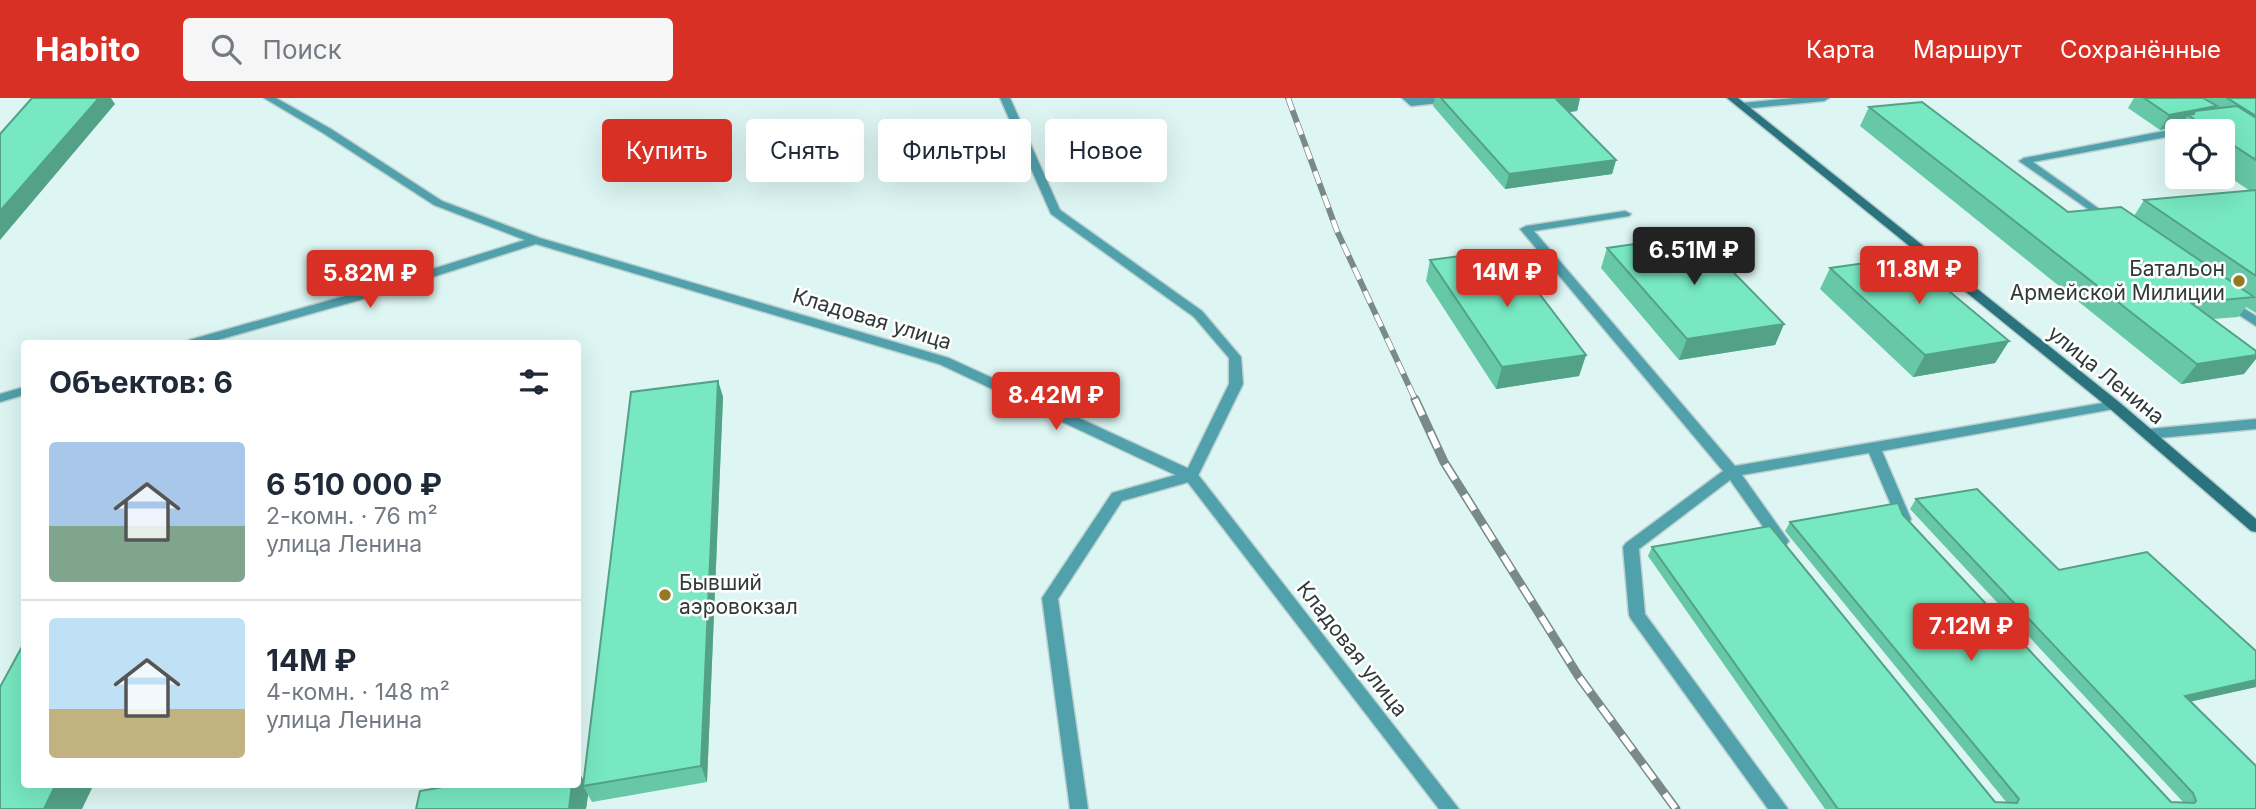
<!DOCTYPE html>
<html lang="ru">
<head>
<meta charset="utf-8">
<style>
	:root { --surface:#fff; --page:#f6f6f7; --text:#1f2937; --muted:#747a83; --line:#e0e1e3; --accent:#d93025 }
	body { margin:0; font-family:Inter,sans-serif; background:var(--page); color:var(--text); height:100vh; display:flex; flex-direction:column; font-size:26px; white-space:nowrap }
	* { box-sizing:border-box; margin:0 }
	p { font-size:23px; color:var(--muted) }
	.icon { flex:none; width:38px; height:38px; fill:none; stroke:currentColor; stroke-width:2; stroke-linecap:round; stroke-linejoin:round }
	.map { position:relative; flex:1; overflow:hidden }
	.drawer { position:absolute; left:21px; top:242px; width:560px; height:448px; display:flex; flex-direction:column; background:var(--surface); border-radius:7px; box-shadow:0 7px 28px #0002 }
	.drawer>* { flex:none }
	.banner { position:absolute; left:602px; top:21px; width:665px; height:63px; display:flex; gap:14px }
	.tools { position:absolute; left:2165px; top:21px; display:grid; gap:14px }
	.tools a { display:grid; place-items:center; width:70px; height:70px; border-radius:7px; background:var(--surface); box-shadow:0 7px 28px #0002; font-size:35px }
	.price { position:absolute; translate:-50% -60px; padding:0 16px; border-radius:7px; background:var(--accent); color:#fff; font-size:23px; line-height:46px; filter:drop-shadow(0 2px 4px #0008) }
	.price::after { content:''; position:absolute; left:50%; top:42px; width:21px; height:16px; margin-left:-10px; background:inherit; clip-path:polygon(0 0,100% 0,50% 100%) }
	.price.selected { background:#222; color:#fff }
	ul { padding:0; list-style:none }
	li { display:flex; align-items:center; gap:21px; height:175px; padding:0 28px }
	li+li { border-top:2px solid var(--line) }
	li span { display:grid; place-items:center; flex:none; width:196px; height:140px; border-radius:7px; color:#555 }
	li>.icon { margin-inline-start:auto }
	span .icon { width:84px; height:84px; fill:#fffc; stroke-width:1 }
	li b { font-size:30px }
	h2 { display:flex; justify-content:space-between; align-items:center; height:84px; padding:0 28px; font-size:30px }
	.chip { padding:0 24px; border-radius:7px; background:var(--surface); box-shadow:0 7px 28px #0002; font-size:24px; line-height:63px }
	.chip.selected { background:var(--accent); color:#fff }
	header { display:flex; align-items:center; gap:42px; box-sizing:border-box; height:98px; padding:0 35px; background:var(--accent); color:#fff }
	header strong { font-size:33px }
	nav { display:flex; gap:38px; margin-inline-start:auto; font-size:24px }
	.search { width:490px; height:63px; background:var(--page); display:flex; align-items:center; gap:18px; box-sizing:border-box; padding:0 24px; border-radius:7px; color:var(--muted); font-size:26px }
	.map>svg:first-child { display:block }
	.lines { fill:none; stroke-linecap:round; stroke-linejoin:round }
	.service-casing { stroke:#bad0ce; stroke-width:3 }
	.minor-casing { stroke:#bad0ce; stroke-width:3 }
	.tertiary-casing { stroke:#bad0ce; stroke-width:3 }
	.secondary-casing { stroke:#bad0ce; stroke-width:3 }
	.service { fill:#51a1ad; fill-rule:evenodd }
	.minor { fill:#51a1ad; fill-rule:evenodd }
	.tertiary { fill:#51a1ad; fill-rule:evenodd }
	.secondary { fill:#2a737e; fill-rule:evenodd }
	.rail-far1-casing { stroke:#7a8a88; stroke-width:6 }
	.rail-casing { stroke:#7a8a88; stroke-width:9 }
	.rail-far1 { stroke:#fff; stroke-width:4.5; stroke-dasharray:13; stroke-linecap:butt }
	.rail { stroke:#fff; stroke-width:6; stroke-dasharray:18; stroke-linecap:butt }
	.wall { fill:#66c8a6 }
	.shaded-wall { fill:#53a287 }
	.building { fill:#77e8c1; stroke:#53a287; stroke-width:2 }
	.poi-dot { fill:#957920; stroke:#fff; stroke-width:2.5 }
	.labels { text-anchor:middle; stroke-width:5; stroke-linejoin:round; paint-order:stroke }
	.poi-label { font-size:21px; fill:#303a39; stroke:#fff; text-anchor:end }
	.street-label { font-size:21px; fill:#303a39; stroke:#fff }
</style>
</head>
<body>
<header>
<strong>Habito</strong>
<div class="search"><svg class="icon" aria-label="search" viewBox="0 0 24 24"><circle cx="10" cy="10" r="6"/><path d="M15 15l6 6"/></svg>Поиск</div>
<nav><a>Карта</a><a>Маршрут</a><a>Сохранённые</a></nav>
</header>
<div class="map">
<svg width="2256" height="711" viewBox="0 0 2256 711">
	<rect width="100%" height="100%" fill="#ddf6f3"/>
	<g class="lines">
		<g class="service-casing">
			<path id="service" d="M 1000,0 L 1010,0 L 1060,112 L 1202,213 L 1241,259 L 1243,286 L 1196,382 L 1122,403 L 1058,501 L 1088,711 L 1070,711 L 1042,500 L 1112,395 L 1186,374 L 1229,286 L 1229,260 L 1194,219 L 1051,116 Z
				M 1402,0 L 1462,0 L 1457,3 L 1411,8 Z
				M 2195,27 L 2200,30 L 2199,32 L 2177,33 L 2177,37 L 2033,64 L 2112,120 L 2112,124 L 2108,125 L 2019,63 L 2024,60 Z
				M 1625,113 L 1631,116 L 1629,118 L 1534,133 L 1735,368 L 2114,303 L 2121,307 L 2114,311 L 1882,353 L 1911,421 L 1909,425 L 1899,425 L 1897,421 L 1869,355 L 1742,377 L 1786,439 L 1789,443 L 1786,447 L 1776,447 L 1730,382 L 1639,451 L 1645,516 L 1788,711 L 1768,711 L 1631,521 L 1629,517 L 1623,449 L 1626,445 L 1723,373 L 1520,131 L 1526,128 Z
				M 2226,199 L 2256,218 L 2256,228 L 2222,206 L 2220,203 Z
				M 2256,321 L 2256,331 L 2148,341 L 2141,336 L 2148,331 Z"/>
		</g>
		<g class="minor-casing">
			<path id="minor" d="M 264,0 L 276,0 L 331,31 L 442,103 L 540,140 L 949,260 L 1196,374 L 1459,711 L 1439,711 L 1186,382 L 939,266 L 536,146 L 367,200 L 207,245 L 187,245 L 189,242 L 359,194 L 525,142 L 434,107 L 323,35 Z
				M 24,289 L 24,297 L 0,304 L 0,296 Z"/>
		</g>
		<g class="tertiary-casing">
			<path id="tertiary" d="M 1794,0 L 1829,0 L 1824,3 L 1742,11 L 1737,8 L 1742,5 Z"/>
		</g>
		<g class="secondary-casing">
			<path id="secondary" d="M 1727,0 L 1738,0 L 2119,304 L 2256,421 L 2256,434 L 2251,433 L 2109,310 Z"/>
		</g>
		<use href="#service" class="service"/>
		<use href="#minor" class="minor"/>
		<use href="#tertiary" class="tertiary"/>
		<use href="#secondary" class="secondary"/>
		<g class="rail-far1-casing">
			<path id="rail-far1" d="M 1288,0 L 1337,133 L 1416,303"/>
		</g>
		<g class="rail-casing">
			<path id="rail" d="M 1415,301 L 1444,364 L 1579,579 L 1676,711"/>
		</g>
		<use href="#rail-far1" class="rail-far1"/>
		<use href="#rail" class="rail"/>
	</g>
	<path class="wall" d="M 1435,0 L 1580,0 L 1577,13 L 1569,14 L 1616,62 L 1612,76 L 1505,91 L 1433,8 Z
		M 2134,0 L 2256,0 L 2256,215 L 2246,209 L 2238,219 L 2213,221 L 2244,276 L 2181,286 L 1860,28 L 1869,9 L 2068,114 L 2134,118 L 2144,102 L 2250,93 L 2222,74 L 2222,33 L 2178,33 L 2181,27 L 2160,32 L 2128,10 Z
		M 2177,34 L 2177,43 L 2173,40 Z
		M 1607,150 L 1784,226 L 1775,247 L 1679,262 L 1601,170 Z
		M 1430,162 L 1586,257 L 1579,278 L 1496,291 L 1426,183 Z
		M 1830,170 L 2009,243 L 1995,265 L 1913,279 L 1820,191 Z
		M 718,283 L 723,299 L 707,684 L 592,704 L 588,697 L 586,711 L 416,711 L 578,672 L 584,683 Z
		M 1916,401 L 2059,472 L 2256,553 L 2256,589 L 2191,603 L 2256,711 L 1825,711 L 1648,458 L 1652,449 L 1995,704 L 2007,705 L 1785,433 L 1790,424 L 2171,704 L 2184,705 L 1910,411 Z"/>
	<path class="shaded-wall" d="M 99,0 L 111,0 L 115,6 L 0,142 L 0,113 Z
		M 1573,0 L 1580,0 L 1577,13 L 1553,16 L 1557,2 Z
		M 2217,8 L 2207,23 L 2194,16 L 2195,13 L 2191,19 L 2188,17 L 2181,27 L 2160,32 L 2169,17 Z
		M 1616,62 L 1612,76 L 1505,91 L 1509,76 Z
		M 1784,226 L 1775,247 L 1679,262 L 1687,241 Z
		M 2009,243 L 1995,265 L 1913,279 L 1925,257 Z
		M 1586,257 L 1579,278 L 1496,291 L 1502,269 Z
		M 2256,257 L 2256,261 L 2244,276 L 2181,286 L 2197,266 Z
		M 718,283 L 723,299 L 707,684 L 701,668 Z
		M 2256,582 L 2256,589 L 2176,607 L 2185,598 Z
		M 578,672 L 586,688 L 583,688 L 588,697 L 586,711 L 569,711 L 572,686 L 578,686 Z
		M 56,686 L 94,686 L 82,711 L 44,711 Z"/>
	<path class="building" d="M 32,0 L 99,0 L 0,113 L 0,36 Z
		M 1441,0 L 1573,0 L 1557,2 L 1616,62 L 1509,76 Z
		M 2144,0 L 2203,0 L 2217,8 L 2169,17 Z
		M 2227,0 L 2256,0 L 2256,18 Z
		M 1922,4 L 2068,114 L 2121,109 L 2254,199 L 2191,205 L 2256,253 L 2256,257 L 2197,266 L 1869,9 Z
		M 2237,8 L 2256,20 L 2256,62 L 2222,40 L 2222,33 L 2212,33 L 2188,17 L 2194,16 L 2195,13 Z
		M 2256,92 L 2256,178 L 2144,102 Z
		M 1697,137 L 1784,226 L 1687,241 L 1607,150 Z
		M 1506,152 L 1586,257 L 1502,269 L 1430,162 Z
		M 1908,159 L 2009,243 L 1925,257 L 1830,170 Z
		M 718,283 L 701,668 L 583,688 L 631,294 Z
		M 1977,391 L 2059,472 L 2147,454 L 2256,553 L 2256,582 L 2185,598 L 2256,668 L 2256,711 L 1838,711 L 1652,449 L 1770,428 L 1995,704 L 2017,705 L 2019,701 L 1790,424 L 1898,405 L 1903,417 L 2171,704 L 2194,705 L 2196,703 L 2193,695 L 1916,401 Z
		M 24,545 L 24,686 L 56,686 L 44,711 L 0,711 L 0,589 Z
		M 460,686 L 572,686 L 569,711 L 416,711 L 420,693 Z"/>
	<g class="poi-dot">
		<circle cx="2239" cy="183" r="7"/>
		<circle cx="665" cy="497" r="7"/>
	</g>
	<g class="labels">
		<g class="poi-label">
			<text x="2225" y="178">Батальон<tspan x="2225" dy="24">Армейской Милиции</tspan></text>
			<text x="679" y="492" text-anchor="start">Бывший<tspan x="679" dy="24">аэровокзал</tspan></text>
		</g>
		<g class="street-label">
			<text transform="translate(872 221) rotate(17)" y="7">Кладовая улица</text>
			<text transform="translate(2106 277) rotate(39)" y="7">улица Ленина</text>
			<text transform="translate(1352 551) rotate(52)" y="7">Кладовая улица</text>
		</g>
	</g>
</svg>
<div class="tools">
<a><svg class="icon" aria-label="locate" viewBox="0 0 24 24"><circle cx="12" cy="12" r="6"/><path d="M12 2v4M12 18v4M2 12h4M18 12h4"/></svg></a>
</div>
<b class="price selected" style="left:1694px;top:189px">6.51M ₽</b>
<b class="price" style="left:1919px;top:208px">11.8M ₽</b>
<b class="price" style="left:1507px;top:211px">14M ₽</b>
<b class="price" style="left:370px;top:212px">5.82M ₽</b>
<b class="price" style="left:1056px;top:334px">8.42M ₽</b>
<b class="price" style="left:1971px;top:565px">7.12M ₽</b>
<div class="banner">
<a class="chip selected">Купить</a>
<a class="chip">Снять</a>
<a class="chip">Фильтры</a>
<a class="chip">Новое</a>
</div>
<section class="drawer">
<h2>Объектов: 6<svg class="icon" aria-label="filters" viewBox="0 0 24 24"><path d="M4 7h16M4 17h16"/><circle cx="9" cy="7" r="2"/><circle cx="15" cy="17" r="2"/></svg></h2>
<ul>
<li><span style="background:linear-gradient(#a9c7e8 60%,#7fa58c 0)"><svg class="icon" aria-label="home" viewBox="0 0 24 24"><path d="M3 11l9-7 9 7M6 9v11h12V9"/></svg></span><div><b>6 510 000 ₽</b><p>2-комн. · 76 m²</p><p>улица Ленина</p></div></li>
<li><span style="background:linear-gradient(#bfe0f5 65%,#c2b280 0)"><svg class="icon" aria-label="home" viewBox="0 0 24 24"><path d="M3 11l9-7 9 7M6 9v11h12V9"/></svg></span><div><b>14M ₽</b><p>4-комн. · 148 m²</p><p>улица Ленина</p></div></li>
</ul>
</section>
</div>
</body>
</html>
